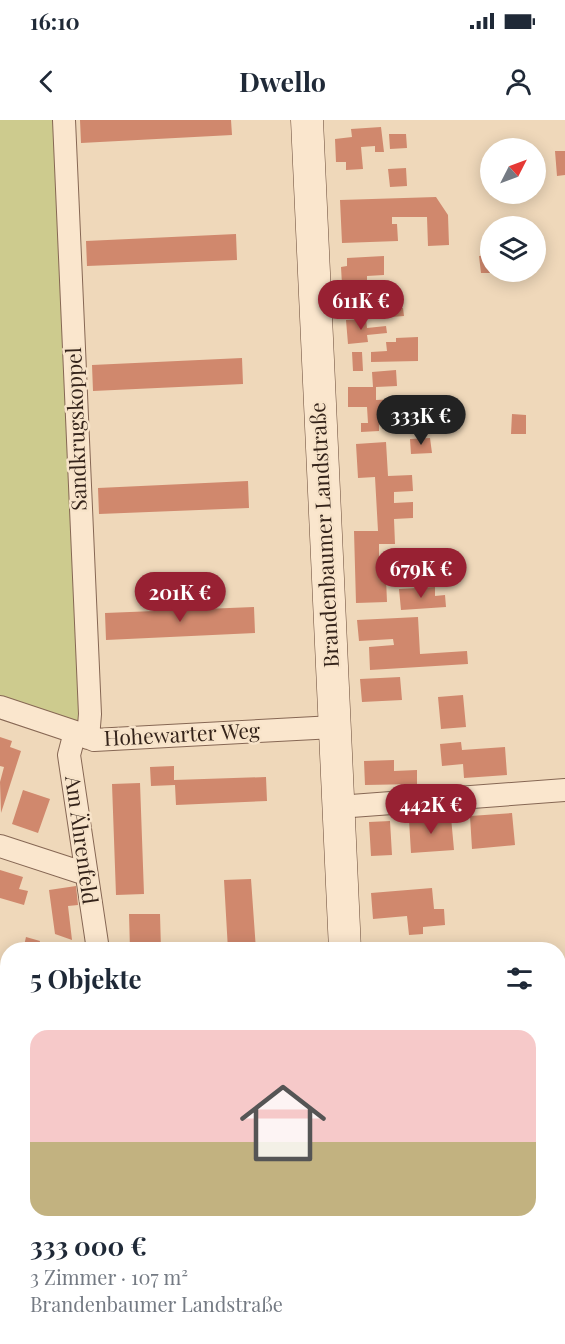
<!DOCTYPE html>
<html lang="de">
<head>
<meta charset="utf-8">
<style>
	:root { --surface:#fff; --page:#f2f2f3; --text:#1f2937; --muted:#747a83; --accent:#982133 }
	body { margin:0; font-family:"Playfair Display",serif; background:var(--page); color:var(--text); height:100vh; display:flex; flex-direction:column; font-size:22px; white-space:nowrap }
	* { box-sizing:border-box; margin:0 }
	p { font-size:20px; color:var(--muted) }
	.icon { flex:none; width:33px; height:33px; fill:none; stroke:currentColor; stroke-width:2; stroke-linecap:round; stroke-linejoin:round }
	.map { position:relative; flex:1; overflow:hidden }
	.details { position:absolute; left:0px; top:822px; width:566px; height:402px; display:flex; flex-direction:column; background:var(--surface); border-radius:24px 24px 0 0; box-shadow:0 3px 15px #0003 }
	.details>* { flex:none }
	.needle { width:39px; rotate:48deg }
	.tools { position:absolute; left:480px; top:18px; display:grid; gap:12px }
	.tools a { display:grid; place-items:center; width:66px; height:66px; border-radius:50%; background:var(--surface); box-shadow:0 3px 15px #0003; font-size:30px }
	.price { position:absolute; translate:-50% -51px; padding:0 14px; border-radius:21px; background:var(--accent); color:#fff; font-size:20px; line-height:39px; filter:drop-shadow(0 2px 3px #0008) }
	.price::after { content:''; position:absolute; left:50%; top:36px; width:18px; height:14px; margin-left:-9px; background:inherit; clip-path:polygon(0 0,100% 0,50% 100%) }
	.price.on { background:#222; color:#fff }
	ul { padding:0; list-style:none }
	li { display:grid; align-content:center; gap:12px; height:318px; padding:0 30px }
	li span { display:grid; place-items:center; height:186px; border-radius:18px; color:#555 }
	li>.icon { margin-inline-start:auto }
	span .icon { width:108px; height:108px; fill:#fffc; stroke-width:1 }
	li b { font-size:26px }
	h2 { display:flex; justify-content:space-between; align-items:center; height:72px; padding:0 30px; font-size:26px }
	.status { display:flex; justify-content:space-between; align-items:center; height:42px; padding:0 30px; background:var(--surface); direction:ltr }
	.status svg { height:16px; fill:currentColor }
	header { display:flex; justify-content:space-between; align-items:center; height:78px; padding:0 30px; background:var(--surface); font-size:27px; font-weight:700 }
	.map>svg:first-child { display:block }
	.green { fill:#cdcb8e }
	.building { fill:#d0886d }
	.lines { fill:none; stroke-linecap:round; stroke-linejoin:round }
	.service-casing { stroke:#866754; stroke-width:12 }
	.minor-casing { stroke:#866754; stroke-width:24 }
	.secondary-casing { stroke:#684937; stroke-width:33 }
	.service { stroke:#fae6cd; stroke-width:10 }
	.minor { stroke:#fae6cd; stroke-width:22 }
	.secondary { stroke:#fae6cd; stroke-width:32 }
	.labels { text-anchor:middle; stroke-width:5; stroke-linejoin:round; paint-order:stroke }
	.street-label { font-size:21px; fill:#34231a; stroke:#f7e3c9 }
</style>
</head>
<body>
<div class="status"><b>16:10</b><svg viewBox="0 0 49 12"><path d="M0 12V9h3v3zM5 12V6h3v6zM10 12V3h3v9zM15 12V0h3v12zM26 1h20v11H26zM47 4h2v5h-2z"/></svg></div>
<header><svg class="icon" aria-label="back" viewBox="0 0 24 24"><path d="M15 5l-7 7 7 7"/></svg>Dwello<svg class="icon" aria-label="person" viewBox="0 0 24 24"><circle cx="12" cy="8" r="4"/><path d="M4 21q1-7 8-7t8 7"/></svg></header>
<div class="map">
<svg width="565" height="1224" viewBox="0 0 565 1224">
	<rect width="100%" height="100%" fill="#efd8ba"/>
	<path class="green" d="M 0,0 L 57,0 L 83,605 L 0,578 Z"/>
	<path class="building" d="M 80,0 L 231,0 L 232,15 L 81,23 Z
		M 381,7 L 384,32 L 375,32 L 375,26 L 361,27 L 363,49 L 346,50 L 346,42 L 336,42 L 335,19 L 352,17 L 351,9 Z
		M 389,14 L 406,14 L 407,28 L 390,29 Z
		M 555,31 L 565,31 L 565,55 L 557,56 Z
		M 406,48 L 407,66 L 390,67 L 388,49 Z
		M 436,77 L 448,95 L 449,125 L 428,126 L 427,97 L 392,97 L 392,104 L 397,104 L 398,121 L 342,123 L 340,80 Z
		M 236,114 L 237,140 L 87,146 L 86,121 Z
		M 490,135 L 490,153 L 481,153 L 479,136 Z
		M 384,136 L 384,155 L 367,156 L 367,162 L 377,161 L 378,180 L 400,179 L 400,188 L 403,188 L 404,196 L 366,199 L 365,181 L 343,182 L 341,147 L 347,146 L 347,138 Z
		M 366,199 L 367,208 L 386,206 L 387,213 L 367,215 L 368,222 L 348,224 L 346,200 Z
		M 418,217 L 418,241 L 371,242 L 371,232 L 387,231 L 386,222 L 396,222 L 396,218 Z
		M 352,232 L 362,232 L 363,251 L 353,251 Z
		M 242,238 L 243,264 L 93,271 L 92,245 Z
		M 396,250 L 397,266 L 376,267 L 376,280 L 397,279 L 397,302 L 379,302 L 379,311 L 361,312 L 361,303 L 368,303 L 367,287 L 348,287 L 348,267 L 373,267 L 372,252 Z
		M 512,294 L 526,295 L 526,314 L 511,314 Z
		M 430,318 L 432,333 L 411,334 L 410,319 Z
		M 386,322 L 388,356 L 412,355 L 413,371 L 394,372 L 394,383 L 413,382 L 413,398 L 394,399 L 395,424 L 379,424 L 379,459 L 386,458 L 387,482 L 356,483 L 354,411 L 378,411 L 375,357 L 358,358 L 356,324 Z
		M 248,361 L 249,388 L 99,394 L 98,368 Z
		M 435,467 L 435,476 L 445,475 L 446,487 L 401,490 L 399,469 Z
		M 254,487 L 255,513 L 106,520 L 105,493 Z
		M 418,497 L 420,534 L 467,531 L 468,544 L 370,550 L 369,527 L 394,525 L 393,519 L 359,521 L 357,500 Z
		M 400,557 L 402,580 L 362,582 L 360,559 Z
		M 463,575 L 466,607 L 441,609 L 438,577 Z
		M 0,617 L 12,621 L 10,627 L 21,631 L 1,693 L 0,662 L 4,647 L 0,646 Z
		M 461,622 L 462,630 L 505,627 L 507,655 L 464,658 L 463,644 L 442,646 L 440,624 Z
		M 394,640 L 394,651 L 417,650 L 417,664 L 365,665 L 364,641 Z
		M 174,646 L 174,660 L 266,657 L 267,681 L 176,685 L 175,665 L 151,666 L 150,647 Z
		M 140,663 L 144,774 L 116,775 L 112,664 Z
		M 23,670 L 50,679 L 38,713 L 12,704 Z
		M 512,693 L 515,725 L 472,729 L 470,696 Z
		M 451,697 L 454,730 L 411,733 L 409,700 Z
		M 390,701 L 392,735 L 371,736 L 369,702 Z
		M 0,750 L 23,757 L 19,769 L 28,771 L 24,785 L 0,778 Z
		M 251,759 L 256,830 L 228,830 L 224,760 Z
		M 76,766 L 78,785 L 68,786 L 72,820 L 55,814 L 49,770 Z
		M 432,768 L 434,789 L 444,789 L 445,805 L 423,807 L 423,814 L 409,815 L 407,796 L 373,799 L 371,773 Z
		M 129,794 L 160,794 L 161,830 L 130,830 Z
		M 26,817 L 40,821 L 38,830 L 23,830 Z
		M 436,822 L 437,830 L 375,830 L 374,824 Z
		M 7,835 L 8,835 L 8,859 L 0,857 Z
		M 8,911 L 8,940 L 0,941 L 0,918 L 5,917 L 5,912 Z
		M 14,1216 L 50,1216 L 51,1224 L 16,1224 Z
		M 178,1216 L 224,1216 L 224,1218 L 179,1224 Z
		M 271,1216 L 300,1216 L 301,1222 L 272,1224 Z
		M 514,1218 L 515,1224 L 492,1224 L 491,1221 Z"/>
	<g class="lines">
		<g class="service-casing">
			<path id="service" d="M 79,1216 L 81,1224"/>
		</g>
		<g class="minor-casing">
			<path id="minor" d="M 64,0 L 90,594 L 88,618
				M 0,587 L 75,612 L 94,620 L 334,607
				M 75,612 L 69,635 L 98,830
				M 338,687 L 565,670
				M 0,726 L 86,754
				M 0,873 L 8,874
				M 0,1172 L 8,1171
				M 157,1216 L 158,1224"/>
		</g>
		<g class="secondary-casing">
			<path id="secondary" d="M 307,0 L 345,830
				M 385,1216 L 387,1224"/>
		</g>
		<use href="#service" class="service"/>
		<use href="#minor" class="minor"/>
		<use href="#secondary" class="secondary"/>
	</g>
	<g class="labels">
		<g class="street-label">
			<text transform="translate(77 309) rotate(-92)" y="7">Sandkrugskoppel</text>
			<text transform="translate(325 415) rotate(-93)" y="7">Brandenbaumer Landstraße</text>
			<text transform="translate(182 615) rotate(-3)" y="7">Hohewarter Weg</text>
			<text transform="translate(81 720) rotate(82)" y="7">Am Ährenfeld</text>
		</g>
	</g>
</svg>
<div class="tools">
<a><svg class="needle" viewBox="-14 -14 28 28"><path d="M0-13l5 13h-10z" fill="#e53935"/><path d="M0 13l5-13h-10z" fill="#747a83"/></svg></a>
<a><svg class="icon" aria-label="layers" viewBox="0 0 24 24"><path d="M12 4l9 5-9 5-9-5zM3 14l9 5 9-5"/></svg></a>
</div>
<b class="price" style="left:361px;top:211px">611K €</b>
<b class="price on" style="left:421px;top:326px">333K €</b>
<b class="price" style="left:421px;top:479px">679K €</b>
<b class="price" style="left:180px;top:503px">201K €</b>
<b class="price" style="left:431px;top:715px">442K €</b>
<section class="details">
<h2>5 Objekte<svg class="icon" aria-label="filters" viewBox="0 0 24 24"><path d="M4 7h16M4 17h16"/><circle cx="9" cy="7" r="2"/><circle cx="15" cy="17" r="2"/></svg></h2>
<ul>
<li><span style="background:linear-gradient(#f6c9c9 60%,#c2b280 0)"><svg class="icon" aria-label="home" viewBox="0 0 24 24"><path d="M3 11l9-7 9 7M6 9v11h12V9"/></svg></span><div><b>333 000 €</b><p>3 Zimmer · 107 m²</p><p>Brandenbaumer Landstraße</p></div></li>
</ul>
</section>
</div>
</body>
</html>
